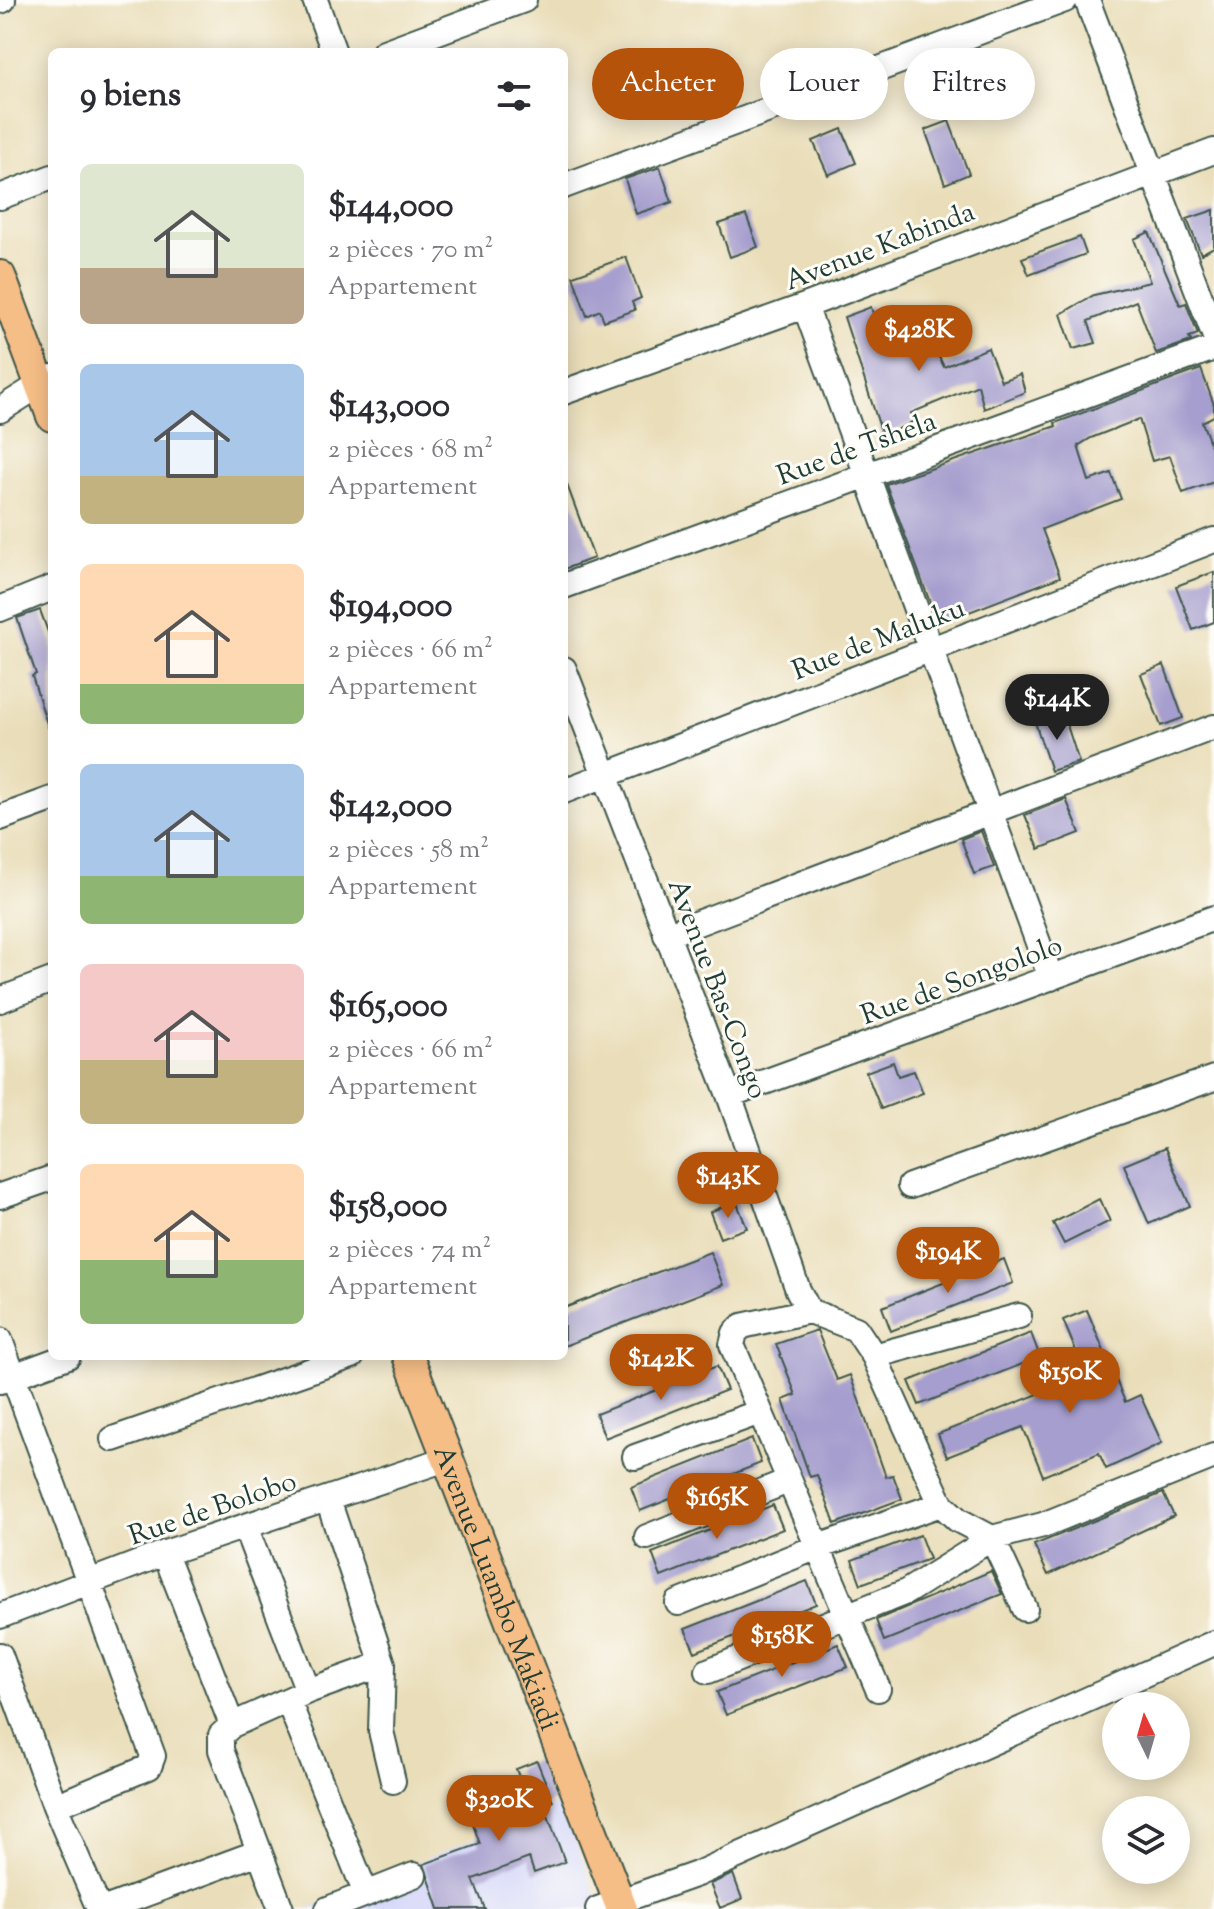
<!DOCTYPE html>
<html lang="fr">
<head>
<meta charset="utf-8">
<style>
	:root { --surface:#fff; --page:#f2f2f3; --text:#2b2b33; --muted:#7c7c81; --accent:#b45309 }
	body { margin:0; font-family:"Sorts Mill Goudy",serif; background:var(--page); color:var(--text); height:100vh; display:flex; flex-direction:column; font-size:30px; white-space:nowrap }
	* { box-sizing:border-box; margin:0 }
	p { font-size:26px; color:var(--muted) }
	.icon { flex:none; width:44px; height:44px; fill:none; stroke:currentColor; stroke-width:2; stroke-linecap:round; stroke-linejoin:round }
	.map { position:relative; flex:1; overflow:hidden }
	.panel { position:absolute; left:48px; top:48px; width:520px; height:1312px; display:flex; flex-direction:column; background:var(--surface); border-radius:12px; box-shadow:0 4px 20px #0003 }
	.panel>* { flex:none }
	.hud { position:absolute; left:592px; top:48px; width:502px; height:72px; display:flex; gap:16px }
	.needle { width:52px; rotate:355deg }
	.controls { position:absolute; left:1102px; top:1692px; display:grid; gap:16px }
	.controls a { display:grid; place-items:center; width:88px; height:88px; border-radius:50%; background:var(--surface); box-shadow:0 4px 20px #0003; font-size:40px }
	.price { position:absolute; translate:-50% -68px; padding:0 18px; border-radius:28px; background:var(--accent); color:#fff; font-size:26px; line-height:52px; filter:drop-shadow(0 2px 4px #0008) }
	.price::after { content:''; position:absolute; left:50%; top:48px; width:24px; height:18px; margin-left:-12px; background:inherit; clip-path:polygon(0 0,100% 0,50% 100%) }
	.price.current { background:#222; color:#fff }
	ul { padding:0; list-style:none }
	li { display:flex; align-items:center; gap:24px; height:200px; padding:0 32px }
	li span { display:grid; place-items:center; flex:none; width:224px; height:160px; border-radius:12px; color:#555 }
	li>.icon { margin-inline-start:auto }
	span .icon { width:96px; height:96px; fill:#fffc; stroke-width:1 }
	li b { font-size:34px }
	h2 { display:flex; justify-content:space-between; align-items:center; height:96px; padding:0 32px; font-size:34px }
	.pill { padding:0 28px; border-radius:36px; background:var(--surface); box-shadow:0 4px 20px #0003; font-size:28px; line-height:72px }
	.pill.current { background:var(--accent); color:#fff }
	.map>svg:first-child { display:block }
	.built { fill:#d5d8f9 }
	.building { fill:#a69ece }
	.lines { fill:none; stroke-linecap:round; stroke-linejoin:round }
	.minor-casing { stroke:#3d5548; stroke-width:28 }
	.major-casing { stroke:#3d5548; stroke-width:34 }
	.minor { stroke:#fff; stroke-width:24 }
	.major { stroke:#f6be87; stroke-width:30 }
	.labels { text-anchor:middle; stroke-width:6; stroke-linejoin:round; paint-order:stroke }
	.street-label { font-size:28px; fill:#1f3d34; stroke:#fdfcf7 }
</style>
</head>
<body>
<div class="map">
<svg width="1214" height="1909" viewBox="0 0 1214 1909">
	<rect width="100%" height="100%" fill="#fdfcf7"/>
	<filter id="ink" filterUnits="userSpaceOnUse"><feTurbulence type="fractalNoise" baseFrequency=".0125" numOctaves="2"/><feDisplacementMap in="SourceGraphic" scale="16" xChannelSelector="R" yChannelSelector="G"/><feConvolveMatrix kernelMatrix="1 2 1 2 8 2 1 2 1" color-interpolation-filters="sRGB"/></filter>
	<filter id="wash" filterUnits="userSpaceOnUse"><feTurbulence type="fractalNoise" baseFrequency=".006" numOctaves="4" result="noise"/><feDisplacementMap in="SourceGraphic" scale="32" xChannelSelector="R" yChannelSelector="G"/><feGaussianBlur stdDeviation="1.8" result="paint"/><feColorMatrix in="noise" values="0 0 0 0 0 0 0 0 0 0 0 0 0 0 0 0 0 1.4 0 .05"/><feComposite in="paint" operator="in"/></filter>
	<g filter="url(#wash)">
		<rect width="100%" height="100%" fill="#eadeba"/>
		<path class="built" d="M 561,1802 L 601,1909 L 307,1909 Z"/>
		<g id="blocks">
			<path class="building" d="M 949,121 L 969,174 L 945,184 L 925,130 Z
				M 842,129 L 856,163 L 828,175 L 813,141 Z
				M 660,167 L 672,202 L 636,214 L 625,179 Z
				M 1214,210 L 1214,247 L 1201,254 L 1187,219 Z
				M 746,215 L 758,247 L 730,257 L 719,224 Z
				M 1149,232 L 1180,305 L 1186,303 L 1198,334 L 1189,337 L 1191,341 L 1156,353 L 1136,301 L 1088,321 L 1096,343 L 1073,349 L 1061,314 L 1094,295 L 1150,282 L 1134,239 Z
				M 1080,237 L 1086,254 L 1029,275 L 1022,258 Z
				M 626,257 L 641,298 L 632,302 L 635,310 L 604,321 L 600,310 L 587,316 L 573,276 Z
				M 871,307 L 881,340 L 924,327 L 944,367 L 988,348 L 1001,381 L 1020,374 L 1025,392 L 984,409 L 978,385 L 911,413 L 914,421 L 883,437 L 844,317 Z
				M 1201,369 L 1214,405 L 1214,416 L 1202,422 L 1214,454 L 1214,482 L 1183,493 L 1170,456 L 1152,461 L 1139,419 L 1091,438 L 1078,446 L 1089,481 L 1111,473 L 1121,499 L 1042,529 L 1060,577 L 938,624 L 886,484 L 1056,426 L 1055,423 Z
				M 566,482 L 594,558 L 564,569 L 564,483 Z
				M 1214,572 L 1214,622 L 1193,630 L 1176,586 Z
				M 40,610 L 52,643 L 52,726 L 48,727 L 32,676 L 36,674 L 17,618 Z
				M 1164,665 L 1183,718 L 1161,726 L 1141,674 Z
				M 1063,713 L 1079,762 L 1051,771 L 1035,722 Z
				M 1066,799 L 1080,833 L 1039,849 L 1025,815 Z
				M 981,831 L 994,867 L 974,874 L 961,839 Z
				M 893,1062 L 898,1076 L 914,1071 L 923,1093 L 881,1109 L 866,1072 Z
				M 1165,1148 L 1190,1206 L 1149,1224 L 1124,1165 Z
				M 1099,1199 L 1110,1221 L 1064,1244 L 1053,1223 Z
				M 736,1201 L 747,1228 L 720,1238 L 710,1212 Z
				M 710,1252 L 723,1285 L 564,1346 L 564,1308 Z
				M 1004,1259 L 1013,1283 L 891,1331 L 882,1307 Z
				M 1087,1310 L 1125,1402 L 1140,1395 L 1162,1443 L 1106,1469 L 1099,1453 L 1043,1476 L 1023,1427 L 947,1457 L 938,1434 L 1086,1375 L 1063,1320 Z
				M 817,1330 L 837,1380 L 850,1375 L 886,1477 L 893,1475 L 902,1499 L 835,1524 L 817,1475 L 810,1477 L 783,1400 L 796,1395 L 776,1344 Z
				M 1031,1333 L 1040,1357 L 919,1405 L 909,1381 Z
				M 717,1366 L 727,1390 L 605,1438 L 596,1414 Z
				M 752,1439 L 761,1463 L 640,1511 L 631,1487 Z
				M 1163,1493 L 1174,1516 L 1048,1575 L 1034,1545 Z
				M 773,1505 L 783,1529 L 661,1577 L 652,1553 Z
				M 920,1535 L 929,1559 L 861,1584 L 852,1560 Z
				M 991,1571 L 1002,1594 L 884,1641 L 876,1620 Z
				M 807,1581 L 816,1604 L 695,1652 L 685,1629 Z
				M 838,1644 L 848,1667 L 726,1715 L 717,1692 Z
				M 537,1761 L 553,1801 L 544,1805 L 565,1862 L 534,1873 L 529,1858 L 473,1879 L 485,1909 L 439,1909 L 424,1864 L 480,1844 L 468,1811 L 524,1790 L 516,1769 Z
				M 733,1874 L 742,1899 L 720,1908 L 710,1884 Z"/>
		</g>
	</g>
	<g filter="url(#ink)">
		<use href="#blocks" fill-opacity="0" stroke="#3d5548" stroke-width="2"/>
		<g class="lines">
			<g class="minor-casing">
				<path id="minor" d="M 315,0 L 334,52
					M 1087,0 L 1214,334
					M 0,1 L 3,0
					M 384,52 L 524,0
					M 564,186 L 1065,0
					M 0,197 L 52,177
					M 805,306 L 1051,978
					M 564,392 L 805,306 L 1214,151
					M 0,410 L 52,377
					M 564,586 L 1214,348
					M 0,609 L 52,588
					M 564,669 L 729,1095 L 798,1290 L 809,1311 L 856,1329 L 874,1356 L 941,1504 L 958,1520 L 992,1538
					M 564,791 L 1214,540
					M 0,818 L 52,799
					M 666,935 L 1214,727
					M 0,1000 L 52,980
					M 729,1095 L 1214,918
					M 910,1186 L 1214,1078
					M 0,1196 L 52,1178
					M 809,1311 L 742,1326 L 735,1333 L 732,1345 L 878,1689
					M 0,1340 L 153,1756 L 149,1767 L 55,1806
					M 874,1356 L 1019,1316
					M 0,1381 L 68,1356
					M 113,1439 L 352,1356
					M 635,1457 L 760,1412
					M 328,1500 L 383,1664 L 381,1731 L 393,1781
					M 245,1526 L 308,1691
					M 647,1537 L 788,1481
					M 992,1538 L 1025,1609
					M 165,1553 L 232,1725
					M 678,1603 L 815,1548 L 941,1504
					M 0,1616 L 165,1553 L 446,1459
					M 0,1655 L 55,1806 L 99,1909
					M 708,1671 L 906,1592 L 992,1538 L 1043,1525 L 1214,1456
					M 289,1703 L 366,1894
					M 105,1909 L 259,1852
					M 281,1909 L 221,1750 L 221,1735 L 232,1725 L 308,1691 L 383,1664
					M 328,1909 L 414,1875
					M 598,1909 L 697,1874 L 1214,1643"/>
			</g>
			<g class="major-casing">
				<g id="major">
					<path d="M 0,276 L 52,416"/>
					<path id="s1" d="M 408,1356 L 622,1909"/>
				</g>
			</g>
			<use href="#minor" class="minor"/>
			<use href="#major" class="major"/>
		</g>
	</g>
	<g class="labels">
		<g class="street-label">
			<text transform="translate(879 245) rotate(-21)" y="10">Avenue Kabinda</text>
			<text transform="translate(856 447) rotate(-20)" y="10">Rue de Tshela</text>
			<text transform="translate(878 638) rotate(-21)" y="10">Rue de Maluku</text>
			<text transform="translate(961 979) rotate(-20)" y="10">Rue de Songololo</text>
			<text transform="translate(719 988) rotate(69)" y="10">Avenue Bas-Congo</text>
			<text transform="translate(212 1507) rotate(-19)" y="10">Rue de Bolobo</text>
			<text dy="10" stroke="none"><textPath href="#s1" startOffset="248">Avenue Luambo Makiadi</textPath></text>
		</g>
	</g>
</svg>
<div class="controls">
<a><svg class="needle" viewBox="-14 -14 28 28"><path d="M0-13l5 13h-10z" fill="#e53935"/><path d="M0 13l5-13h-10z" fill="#7c7c81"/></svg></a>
<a><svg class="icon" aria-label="layers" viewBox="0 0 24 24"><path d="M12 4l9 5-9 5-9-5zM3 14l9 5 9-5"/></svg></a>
</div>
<b class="price" style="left:919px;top:373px">$428K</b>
<b class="price current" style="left:1057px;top:742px">$144K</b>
<b class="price" style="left:728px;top:1220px">$143K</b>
<b class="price" style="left:948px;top:1295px">$194K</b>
<b class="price" style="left:661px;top:1402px">$142K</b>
<b class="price" style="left:1070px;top:1415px">$150K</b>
<b class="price" style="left:717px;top:1541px">$165K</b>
<b class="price" style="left:782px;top:1679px">$158K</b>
<b class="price" style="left:499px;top:1843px">$320K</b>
<div class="hud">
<a class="pill current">Acheter</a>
<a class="pill">Louer</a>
<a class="pill">Filtres</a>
</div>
<section class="panel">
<h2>9 biens<svg class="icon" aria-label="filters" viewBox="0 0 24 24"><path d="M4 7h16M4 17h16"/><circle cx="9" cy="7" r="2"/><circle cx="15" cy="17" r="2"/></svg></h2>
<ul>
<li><span style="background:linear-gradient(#dfe7d0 65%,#b9a48a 0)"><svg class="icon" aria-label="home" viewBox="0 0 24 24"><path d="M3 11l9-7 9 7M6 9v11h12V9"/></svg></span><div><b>$144,000</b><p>2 pièces · 70 m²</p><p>Appartement</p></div></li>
<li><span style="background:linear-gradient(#a9c7e8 70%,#c2b280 0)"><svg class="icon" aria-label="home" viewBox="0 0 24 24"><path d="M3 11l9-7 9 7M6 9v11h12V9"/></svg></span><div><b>$143,000</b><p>2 pièces · 68 m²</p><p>Appartement</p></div></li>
<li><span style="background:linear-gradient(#ffd9b3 75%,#8fb573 0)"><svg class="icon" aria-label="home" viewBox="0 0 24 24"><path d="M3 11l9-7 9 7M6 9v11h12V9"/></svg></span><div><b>$194,000</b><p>2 pièces · 66 m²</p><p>Appartement</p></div></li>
<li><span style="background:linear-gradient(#a9c7e8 70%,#8fb573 0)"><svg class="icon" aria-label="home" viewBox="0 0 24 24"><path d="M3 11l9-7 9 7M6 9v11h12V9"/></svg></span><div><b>$142,000</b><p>2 pièces · 58 m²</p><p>Appartement</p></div></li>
<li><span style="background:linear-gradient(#f6c9c9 60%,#c2b280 0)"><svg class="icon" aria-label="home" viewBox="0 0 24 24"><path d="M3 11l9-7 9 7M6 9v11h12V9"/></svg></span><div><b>$165,000</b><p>2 pièces · 66 m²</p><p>Appartement</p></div></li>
<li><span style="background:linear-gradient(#ffd9b3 60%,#8fb573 0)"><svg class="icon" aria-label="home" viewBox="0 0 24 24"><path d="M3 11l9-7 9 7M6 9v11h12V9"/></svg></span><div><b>$158,000</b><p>2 pièces · 74 m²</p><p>Appartement</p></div></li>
</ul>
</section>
</div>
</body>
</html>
